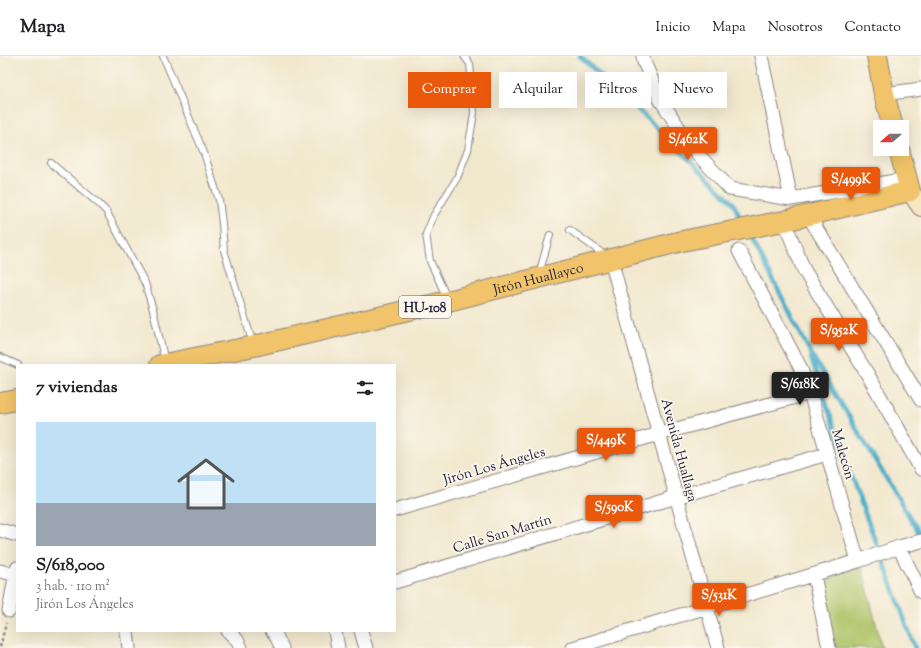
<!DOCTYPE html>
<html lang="es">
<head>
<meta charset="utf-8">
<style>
	:root { --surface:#fff; --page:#f6f6f6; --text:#202124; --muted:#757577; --line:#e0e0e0; --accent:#ea580c }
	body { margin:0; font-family:"Sorts Mill Goudy",serif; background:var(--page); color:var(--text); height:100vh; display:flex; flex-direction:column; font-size:15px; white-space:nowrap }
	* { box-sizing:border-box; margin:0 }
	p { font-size:13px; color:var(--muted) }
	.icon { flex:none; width:22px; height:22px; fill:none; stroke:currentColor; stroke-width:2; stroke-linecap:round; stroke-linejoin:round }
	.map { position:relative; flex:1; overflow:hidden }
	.sheet { position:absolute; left:16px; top:308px; width:380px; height:268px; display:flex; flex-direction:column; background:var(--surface); border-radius:0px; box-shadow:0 4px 16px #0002 }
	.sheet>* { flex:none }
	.banner { position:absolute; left:408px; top:16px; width:380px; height:36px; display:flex; gap:8px }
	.needle { width:26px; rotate:249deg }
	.tools { position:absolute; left:873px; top:64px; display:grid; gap:8px }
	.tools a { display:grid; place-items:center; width:36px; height:36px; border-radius:0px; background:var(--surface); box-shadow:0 4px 16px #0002; font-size:20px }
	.price { position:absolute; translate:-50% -34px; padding:0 9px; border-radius:4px; background:var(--accent); color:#fff; font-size:13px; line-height:26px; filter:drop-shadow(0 1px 2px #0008) }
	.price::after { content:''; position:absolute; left:50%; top:24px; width:12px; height:9px; margin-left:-6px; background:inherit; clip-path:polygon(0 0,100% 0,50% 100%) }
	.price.current { background:#222; color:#fff }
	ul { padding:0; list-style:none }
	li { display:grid; align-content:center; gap:8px; height:212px; padding:0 20px }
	li span { display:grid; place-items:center; height:124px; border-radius:0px; color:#555 }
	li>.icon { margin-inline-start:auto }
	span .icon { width:72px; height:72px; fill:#fffc; stroke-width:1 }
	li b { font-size:17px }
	h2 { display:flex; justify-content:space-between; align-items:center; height:48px; padding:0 20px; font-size:17px }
	.chip { padding:0 14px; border-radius:0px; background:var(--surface); box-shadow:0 4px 16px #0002; font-size:14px; line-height:36px }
	.chip.current { background:var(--accent); color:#fff }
	header { display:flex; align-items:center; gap:24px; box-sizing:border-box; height:56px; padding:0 20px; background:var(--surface); border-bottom:1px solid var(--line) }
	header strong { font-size:19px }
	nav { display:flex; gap:22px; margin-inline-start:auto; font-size:14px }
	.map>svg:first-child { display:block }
	.green { fill:#afc367; stroke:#687251 }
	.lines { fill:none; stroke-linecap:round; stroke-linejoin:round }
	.stream { stroke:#4baeca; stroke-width:4.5 }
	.service-casing { stroke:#8a8584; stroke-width:8 }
	.minor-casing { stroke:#8a8584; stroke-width:15 }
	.secondary-casing { stroke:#8a8584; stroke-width:20 }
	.primary-casing { stroke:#8a8584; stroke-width:22 }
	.path { stroke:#8a8584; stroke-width:2.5; stroke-dasharray:3 3; stroke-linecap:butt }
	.service { stroke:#fff; stroke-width:6 }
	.minor { stroke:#fff; stroke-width:13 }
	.secondary { stroke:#f9e7c3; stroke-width:18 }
	.primary { stroke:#f1c36a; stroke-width:20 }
	.labels { text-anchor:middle; stroke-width:3.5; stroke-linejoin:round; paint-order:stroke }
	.shield { fill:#fbf7ec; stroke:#636270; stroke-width:1 }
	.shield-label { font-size:13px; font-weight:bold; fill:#22223b }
	.street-label { font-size:14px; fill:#22223b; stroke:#fbf7ec }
</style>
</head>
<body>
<header>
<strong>Mapa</strong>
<nav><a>Inicio</a><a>Mapa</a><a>Nosotros</a><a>Contacto</a></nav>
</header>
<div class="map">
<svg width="921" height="592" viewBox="0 0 921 592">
	<rect width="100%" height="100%" fill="#fbf7ec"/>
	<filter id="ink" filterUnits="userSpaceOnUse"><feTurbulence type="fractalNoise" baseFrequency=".025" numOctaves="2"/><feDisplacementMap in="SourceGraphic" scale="8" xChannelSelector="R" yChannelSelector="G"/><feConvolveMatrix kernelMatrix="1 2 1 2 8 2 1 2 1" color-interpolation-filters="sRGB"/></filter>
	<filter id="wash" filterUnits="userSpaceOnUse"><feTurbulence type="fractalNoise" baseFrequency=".012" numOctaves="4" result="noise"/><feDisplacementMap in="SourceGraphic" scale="16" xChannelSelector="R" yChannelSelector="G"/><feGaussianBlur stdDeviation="0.9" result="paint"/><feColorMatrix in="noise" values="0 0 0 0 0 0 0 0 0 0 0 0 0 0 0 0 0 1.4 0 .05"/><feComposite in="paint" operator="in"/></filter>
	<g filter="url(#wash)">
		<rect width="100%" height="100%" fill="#f2e8ce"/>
		<path class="green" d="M 862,511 L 882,592 L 833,592 L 818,523 Z"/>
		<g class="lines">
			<path class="stream" d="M 580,0 L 650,65 L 733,147 L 743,167
				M 749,177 L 809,294 L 921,480
				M 811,302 L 849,415 L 888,518 L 915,592"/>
		</g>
	</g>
	<g filter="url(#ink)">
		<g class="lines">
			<g class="service-casing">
				<path id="service" d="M 163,0 L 204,97 L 219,144 L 222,167 L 224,194 L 253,288
					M 51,107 L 99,148 L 106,155 L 145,227 L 153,254 L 165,306
					M 570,174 L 606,200
					M 539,218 L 550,179
					M 447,242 L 430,205 L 426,178 L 434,159 L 457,122 L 468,94 L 474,57 L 470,8 L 464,0
					M 0,301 L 18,309"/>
			</g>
			<g class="minor-casing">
				<path id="minor" d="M 643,0 L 644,6 L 660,43 L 692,92 L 730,133 L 791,143 L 907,123
					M 761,0 L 791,143
					M 884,38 L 921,33
					M 808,159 L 921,344
					M 784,165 L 804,214 L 868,319 L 921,413
					M 739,195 L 800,311 L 810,337 L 858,505
					M 611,204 L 718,592
					M 395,454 L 659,378 L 810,337
					M 0,474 L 17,479
					M 899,491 L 921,536
					M 0,515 L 17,519
					M 814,519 L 829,592
					M 395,526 L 676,441 L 827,398
					M 9,555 L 17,512
					M 127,575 L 129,592
					M 228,575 L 237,584 L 241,592
					M 272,575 L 275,578 L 282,592
					M 335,575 L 338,592
					M 361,575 L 366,592
					M 573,592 L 858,505 L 899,491 L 921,485"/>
			</g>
			<g class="secondary-casing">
				<path id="secondary" d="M 910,135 L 921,151"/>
			</g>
			<g class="primary-casing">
				<g id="primary">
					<path d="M 877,0 L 884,38 L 893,71"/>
					<path id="s1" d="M 160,309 L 254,290 L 448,245 L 682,185 L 784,165 L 910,135 L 899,93"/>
					<path d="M 0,347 L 17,344"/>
				</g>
			</g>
			<path class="path" d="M 0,591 L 6,567"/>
			<use href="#service" class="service"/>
			<use href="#minor" class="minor"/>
			<use href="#secondary" class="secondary"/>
			<use href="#primary" class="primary"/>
		</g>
	</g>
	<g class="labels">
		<rect class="shield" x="399" y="240" width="52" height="22" rx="3"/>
		<g class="shield-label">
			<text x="425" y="256">HU-108</text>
		</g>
		<g class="street-label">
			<text dy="5" stroke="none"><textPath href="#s1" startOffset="388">Jirón Huallayco</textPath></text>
			<text transform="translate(680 394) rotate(75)" y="5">Avenida Huallaga</text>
			<text transform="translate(844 398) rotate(74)" y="5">Malecón</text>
			<text transform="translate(494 409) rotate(-16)" y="5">Jirón Los Ángeles</text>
			<text transform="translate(502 477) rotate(-17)" y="5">Calle San Martín</text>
		</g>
	</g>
</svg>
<div class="tools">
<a><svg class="needle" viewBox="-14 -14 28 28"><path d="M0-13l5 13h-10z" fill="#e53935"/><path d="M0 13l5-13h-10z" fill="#757577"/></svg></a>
</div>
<b class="price" style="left:688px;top:105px">S/462K</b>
<b class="price" style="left:851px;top:145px">S/499K</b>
<b class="price" style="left:839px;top:296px">S/952K</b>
<b class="price current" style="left:800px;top:350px">S/618K</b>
<b class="price" style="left:606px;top:406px">S/449K</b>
<b class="price" style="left:614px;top:473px">S/590K</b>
<b class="price" style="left:719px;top:561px">S/531K</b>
<div class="banner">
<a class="chip current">Comprar</a>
<a class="chip">Alquilar</a>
<a class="chip">Filtros</a>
<a class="chip">Nuevo</a>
</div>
<section class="sheet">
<h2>7 viviendas<svg class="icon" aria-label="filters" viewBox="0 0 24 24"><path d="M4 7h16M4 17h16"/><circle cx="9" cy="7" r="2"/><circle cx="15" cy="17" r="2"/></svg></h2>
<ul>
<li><span style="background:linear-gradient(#bfe0f5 65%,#9aa5b1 0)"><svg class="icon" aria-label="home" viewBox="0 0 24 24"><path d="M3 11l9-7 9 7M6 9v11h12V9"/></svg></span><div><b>S/618,000</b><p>3 hab. · 110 m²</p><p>Jirón Los Ángeles</p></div></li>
</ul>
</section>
</div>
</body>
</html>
